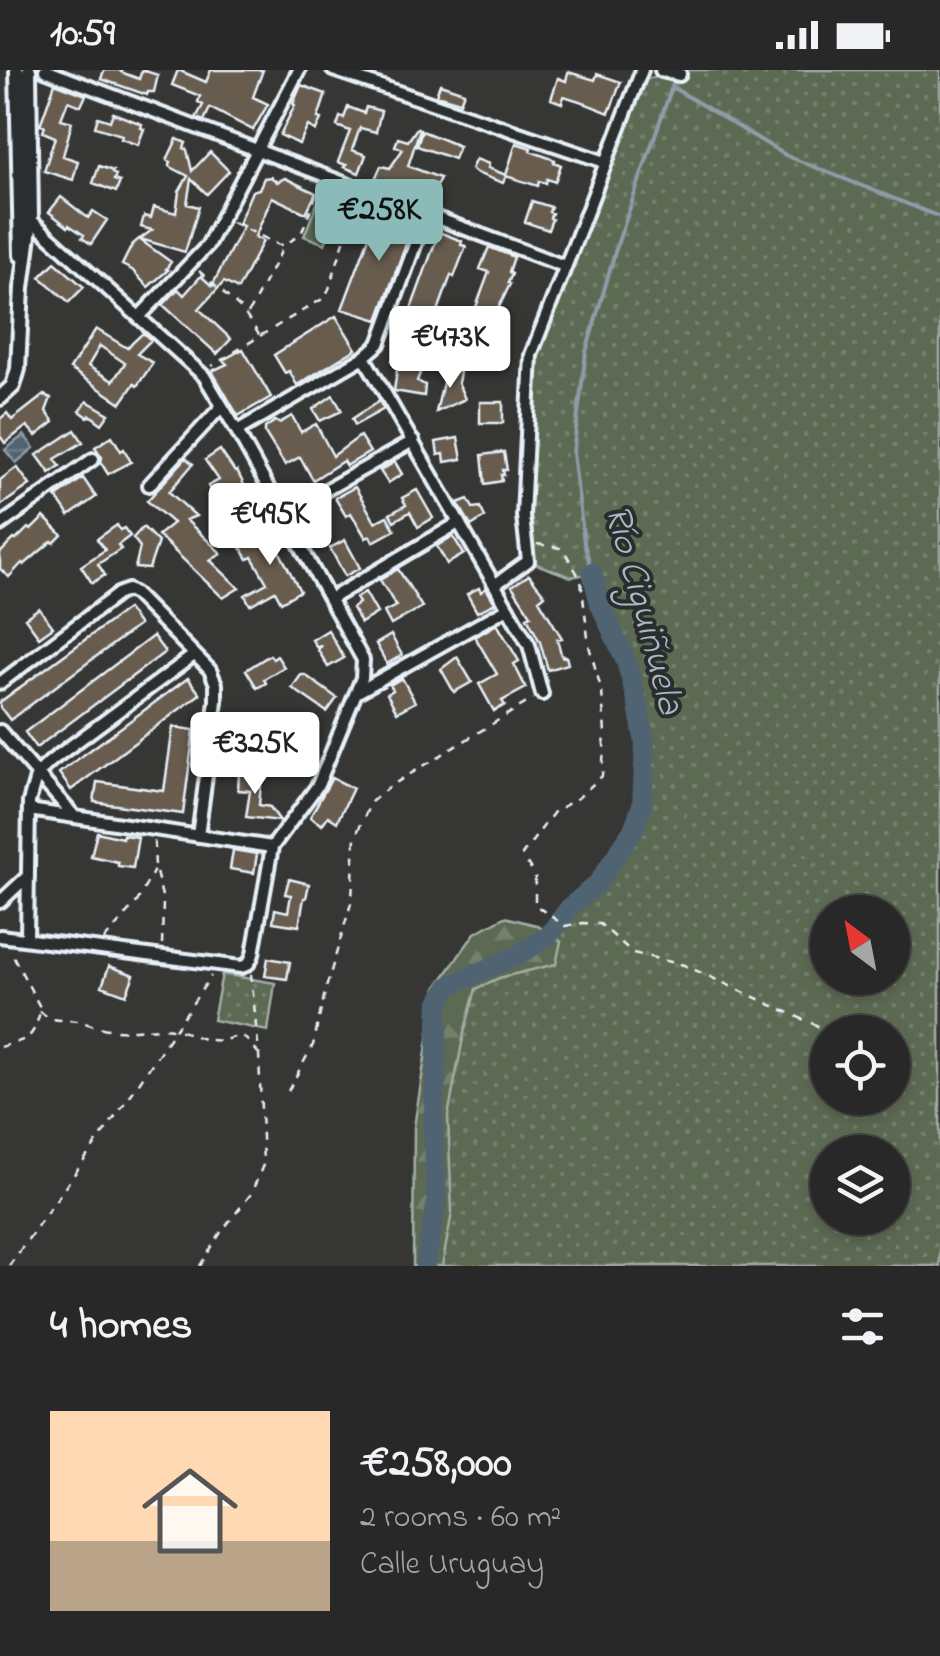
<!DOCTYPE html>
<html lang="en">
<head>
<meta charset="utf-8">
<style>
	:root { --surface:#282828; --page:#343434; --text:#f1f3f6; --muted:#a5a6a8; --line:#444445; --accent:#8bbbb9 }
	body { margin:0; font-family:"Indie Flower",sans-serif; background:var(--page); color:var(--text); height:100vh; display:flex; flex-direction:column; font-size:38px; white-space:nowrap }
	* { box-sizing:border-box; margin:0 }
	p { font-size:32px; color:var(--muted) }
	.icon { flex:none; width:55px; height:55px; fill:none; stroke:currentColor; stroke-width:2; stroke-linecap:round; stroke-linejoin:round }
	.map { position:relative; height:1196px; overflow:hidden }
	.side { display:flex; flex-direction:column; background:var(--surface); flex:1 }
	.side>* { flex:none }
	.needle { width:65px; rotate:328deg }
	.fabs { position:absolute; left:810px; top:825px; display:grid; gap:20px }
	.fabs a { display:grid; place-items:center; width:100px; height:100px; border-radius:50%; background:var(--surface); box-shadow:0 5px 15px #0003,0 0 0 2px var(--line); font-size:50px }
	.price { position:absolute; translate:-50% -85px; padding:0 22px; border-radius:10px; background:#fff; color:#222; font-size:32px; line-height:65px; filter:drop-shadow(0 2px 5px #0008) }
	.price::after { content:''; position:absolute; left:50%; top:60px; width:30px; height:22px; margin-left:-15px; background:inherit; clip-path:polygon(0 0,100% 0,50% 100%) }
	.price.selected { background:var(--accent); color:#111 }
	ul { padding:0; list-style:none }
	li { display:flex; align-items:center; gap:30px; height:250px; padding:0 50px }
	li span { display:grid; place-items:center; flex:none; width:280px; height:200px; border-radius:0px; color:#555 }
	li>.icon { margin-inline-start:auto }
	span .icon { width:120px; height:120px; fill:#fffc; stroke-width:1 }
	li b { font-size:42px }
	h2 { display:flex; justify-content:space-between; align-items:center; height:120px; padding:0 50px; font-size:42px }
	.status { display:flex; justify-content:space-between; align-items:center; height:70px; padding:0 50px; background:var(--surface); direction:ltr }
	.status svg { height:28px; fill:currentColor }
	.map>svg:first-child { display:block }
	.grass { fill:url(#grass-dots); stroke:#a2aea5; stroke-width:2.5; fill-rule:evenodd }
	.forest { fill:url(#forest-firs); stroke:#a2aea5; stroke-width:2.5 }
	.garden { fill:#5d6a52; stroke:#a2aea5; stroke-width:2.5 }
	.water { fill:url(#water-rules); stroke:#8d9ca8; stroke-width:2.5 }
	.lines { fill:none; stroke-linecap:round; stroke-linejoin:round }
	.stream { stroke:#8d9ca8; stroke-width:4 }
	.river { stroke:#506473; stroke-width:20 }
	.building { fill:#685b4f; stroke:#e8f1f8; stroke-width:2.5; fill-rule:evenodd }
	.minor-casing { stroke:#e8f1f8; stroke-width:18 }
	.tertiary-casing { stroke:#e8f1f8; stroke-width:20 }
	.path { stroke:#e8f1f8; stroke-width:2.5; stroke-dasharray:8 8; stroke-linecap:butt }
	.minor { stroke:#2a2d2e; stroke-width:10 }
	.tertiary { stroke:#2a2d2e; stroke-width:12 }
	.labels { text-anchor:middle; stroke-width:8; stroke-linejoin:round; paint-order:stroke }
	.water-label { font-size:38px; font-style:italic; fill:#abb9c3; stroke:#2a2d2e }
</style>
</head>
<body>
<div class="status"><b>10:59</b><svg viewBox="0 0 49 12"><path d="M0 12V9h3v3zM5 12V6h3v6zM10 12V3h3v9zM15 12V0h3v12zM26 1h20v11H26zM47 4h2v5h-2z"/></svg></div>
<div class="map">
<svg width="940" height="1196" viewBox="0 0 940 1196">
	<defs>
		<pattern id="grass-dots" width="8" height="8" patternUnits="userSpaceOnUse" patternTransform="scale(2.5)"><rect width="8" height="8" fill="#5d6a52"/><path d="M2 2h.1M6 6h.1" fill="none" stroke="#74806c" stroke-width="1.8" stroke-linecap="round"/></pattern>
		<pattern id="forest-firs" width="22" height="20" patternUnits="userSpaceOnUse" patternTransform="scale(2.5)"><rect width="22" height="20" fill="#5d6a52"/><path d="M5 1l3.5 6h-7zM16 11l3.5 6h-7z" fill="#74806c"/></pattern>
		<pattern id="water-rules" width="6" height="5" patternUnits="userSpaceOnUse" patternTransform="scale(2.5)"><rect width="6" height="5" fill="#506473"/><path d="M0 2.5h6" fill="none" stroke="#697b88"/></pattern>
	</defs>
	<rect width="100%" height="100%" fill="#363635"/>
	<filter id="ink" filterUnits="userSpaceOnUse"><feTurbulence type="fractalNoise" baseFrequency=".01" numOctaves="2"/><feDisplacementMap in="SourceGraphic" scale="20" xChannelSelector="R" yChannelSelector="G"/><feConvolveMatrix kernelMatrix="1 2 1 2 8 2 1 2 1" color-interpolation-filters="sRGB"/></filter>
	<g filter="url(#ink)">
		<path class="grass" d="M 677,0 L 940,0 L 940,1196 L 425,1196 L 439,932 L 548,866 L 570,837 L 598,813 L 633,760 L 642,735 L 645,674 L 637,630 L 626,591 L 600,534 L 592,503 L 571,507 L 528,491 L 523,445 L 530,292 L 636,14 C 649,7 660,4 673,11 ZM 828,842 L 892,842 L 892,908 L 828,908 ZM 828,962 L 892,962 L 892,1028 L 828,1028 ZM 828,1082 L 892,1082 L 892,1148 L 828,1148 Z
			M 222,904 L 275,913 L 268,961 L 213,950 Z"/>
		<path class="forest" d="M 505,847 L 536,855 L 561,871 L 556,894 L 499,908 L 476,919 L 464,963 L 448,1046 L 452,1143 L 442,1196 L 413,1196 L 414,1057 L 436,918 L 475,863 Z"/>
		<path class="garden" d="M 324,116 L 345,124 L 325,174 L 304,166 Z"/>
		<path class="water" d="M 24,365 L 34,378 L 16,393 L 5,380 Z"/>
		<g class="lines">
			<path class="stream" d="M 672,17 L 787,86 L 940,147
				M 592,502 L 584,473 L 573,383 L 586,282 L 618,172 L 676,5"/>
			<path class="river" d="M 425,1196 L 437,1131 L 433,1060 L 439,932 L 449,916 L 520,884 L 548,866 L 570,837 L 598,813 L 633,760 L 642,735 L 645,674 L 637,630 L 626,591 L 600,534 L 592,502"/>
		</g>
		<path class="building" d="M 104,0 L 122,0 L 121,2 L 139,9 L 142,0 L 158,5 L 154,22 L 148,22 L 147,25 L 101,9 Z
			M 178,0 L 206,12 L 211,0 L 263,0 L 253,27 L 268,34 L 253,60 L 210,38 L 204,51 L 196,48 L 203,35 L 198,32 L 200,26 L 172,15 Z
			M 568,2 L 595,10 L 597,4 L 621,12 L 609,43 L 586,34 L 586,33 L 564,26 L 562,33 L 551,29 L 558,8 L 566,11 Z
			M 55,13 L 86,25 L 81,36 L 68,31 L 61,49 L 72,52 L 63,86 L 78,91 L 73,110 L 44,101 L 55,67 L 43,62 L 45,56 L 40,55 Z
			M 440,14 L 464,22 L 460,32 L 436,25 Z
			M 301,15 L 326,24 L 318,48 L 321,49 L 316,61 L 308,56 L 299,74 L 280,65 L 295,35 L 293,34 Z
			M 348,37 L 364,43 L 366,37 L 381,41 L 376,62 L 360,58 L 352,80 L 366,85 L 359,103 L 344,97 L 346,95 L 338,92 L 350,61 L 337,56 L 340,47 L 344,48 Z
			M 113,43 L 142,54 L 141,58 L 144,59 L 138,75 L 121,69 L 122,65 L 95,57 L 98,47 L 110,51 Z
			M 417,58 L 420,59 L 408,96 L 440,108 L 428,134 L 412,125 L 374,111 L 381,96 L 390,98 L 403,79 L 395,76 L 398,68 L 408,71 Z
			M 422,61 L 459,76 L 454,89 L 417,76 Z
			M 177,69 L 186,73 L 184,78 L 187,80 L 192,101 L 210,82 L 229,101 L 207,124 L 191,109 L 187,134 L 199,137 L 185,182 L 140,169 L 152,160 L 141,157 L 144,146 L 151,148 L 154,137 L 176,143 L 179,122 L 188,106 L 169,96 L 171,92 L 167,90 Z
			M 516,73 L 531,78 L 530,81 L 555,90 L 554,92 L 561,95 L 555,112 L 547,109 L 546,113 L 539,111 L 538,116 L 506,106 L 503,113 L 476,103 L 471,99 L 476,89 L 489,94 L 488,98 L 506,105 Z
			M 99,96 L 113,101 L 112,103 L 116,105 L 114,110 L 120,112 L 116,122 L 93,113 Z
			M 271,107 L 277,112 L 285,108 L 316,123 L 306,143 L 272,127 L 255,167 L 263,171 L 238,219 L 224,212 L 199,239 L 231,269 L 217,284 L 163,235 L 178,219 L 184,225 L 201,206 L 212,216 L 243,156 L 238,154 L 252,121 L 259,119 L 264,108 Z
			M 61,127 L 88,148 L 93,141 L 107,150 L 91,174 L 82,168 L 84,165 L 69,155 L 68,157 L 49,142 Z
			M 532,131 L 551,137 L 549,142 L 552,143 L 550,148 L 552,149 L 548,160 L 525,152 Z
			M 380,138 L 415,149 L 378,250 L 342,239 Z
			M 439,162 L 462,171 L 461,175 L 466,176 L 454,207 L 451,205 L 420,291 L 424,293 L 417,311 L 425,315 L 424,326 L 394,321 L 398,293 L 392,291 Z
			M 139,169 L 171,192 L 166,199 L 168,200 L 148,217 L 132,200 L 122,195 L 132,175 Z
			M 489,177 L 514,187 L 509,202 L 512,204 L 508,213 L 510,214 L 481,275 L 494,277 L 491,298 L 464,295 L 466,284 L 459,283 L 489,202 L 480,199 Z
			M 55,192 L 84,217 L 69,232 L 40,207 Z
			M 336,246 L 356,279 L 297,315 L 289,301 L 285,303 L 274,285 Z
			M 96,259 L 127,278 L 143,263 L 151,270 L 137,284 L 153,293 L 137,316 L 134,314 L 121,333 L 70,299 ZM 100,276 L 125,293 L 113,311 L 88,296 Z
			M 243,279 L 271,327 L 238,346 L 212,301 L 227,294 L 223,290 Z
			M 446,300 L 460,302 L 458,313 L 465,329 L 436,342 Z
			M 44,325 L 51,328 L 46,341 L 54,352 L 36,366 L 27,356 L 5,373 L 0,366 L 0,349 L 7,343 L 12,350 Z
			M 333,325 L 342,341 L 320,351 L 313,339 Z
			M 87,331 L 109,344 L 102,354 L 90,345 L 88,347 L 80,341 Z
			M 379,331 L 384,339 L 355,355 L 352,349 Z
			M 480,332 L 503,332 L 503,353 L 480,353 Z
			M 292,346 L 301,362 L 316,354 L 333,386 L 360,366 L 370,382 L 346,396 L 343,391 L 313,410 L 300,387 L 285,395 L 265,363 L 265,358 L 275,351 L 279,353 Z
			M 75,360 L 83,372 L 55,389 L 60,396 L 50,403 L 37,385 Z
			M 112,366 L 121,381 L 124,379 L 131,392 L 108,404 L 101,393 L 102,387 L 95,377 Z
			M 458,368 L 462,389 L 445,392 L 444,384 L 438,385 L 436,372 Z
			M 220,380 L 235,402 L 237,401 L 248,423 L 238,428 L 236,424 L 217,433 L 208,416 L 219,410 L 205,390 Z
			M 504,382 L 507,400 L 503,400 L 504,405 L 501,405 L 502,411 L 485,414 L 482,385 Z
			M 186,388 L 193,394 L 169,422 L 196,446 L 186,450 L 221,483 L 210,490 L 239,518 L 223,528 L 158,465 L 173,453 L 147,431 Z
			M 395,392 L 402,404 L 388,413 L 380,401 Z
			M 17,397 L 30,415 L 0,436 L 0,410 Z
			M 83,408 L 96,427 L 69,446 L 56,427 Z
			M 355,417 L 375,452 L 387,446 L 395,460 L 373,472 L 370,466 L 366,468 L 351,443 L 346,446 L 335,428 Z
			M 417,420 L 433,448 L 418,457 L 410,442 L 394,451 L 390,444 L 406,435 L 402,428 Z
			M 468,429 L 473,438 L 480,437 L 485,447 L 471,456 L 458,433 Z
			M 44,447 L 62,465 L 54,473 L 52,471 L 24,495 L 22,493 L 9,507 L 0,499 L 0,483 L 14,469 L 16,470 L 28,458 L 31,460 Z
			M 117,455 L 120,460 L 124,458 L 130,466 L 118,475 L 121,479 L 98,494 L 105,505 L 92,513 L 81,496 L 105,480 L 97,469 Z
			M 143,457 L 158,472 L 149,499 L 135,498 L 140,477 L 133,468 Z
			M 271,457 L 279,470 L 275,473 L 300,521 L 281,532 L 275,521 L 250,535 L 245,525 L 267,513 L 252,487 L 248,489 L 240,476 Z
			M 453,466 L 464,484 L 447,494 L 437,476 Z
			M 345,470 L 360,498 L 345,506 L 330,478 Z
			M 398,499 L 422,537 L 391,555 L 384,542 L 396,536 L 380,510 Z
			M 529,505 L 545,525 L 539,530 L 562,568 L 557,569 L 562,587 L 566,586 L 568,594 L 548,600 L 540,572 L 527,547 L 531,545 L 512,516 Z
			M 479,518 L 481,522 L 486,518 L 495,533 L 477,542 L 467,524 Z
			M 365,522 L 377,543 L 361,553 L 352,538 L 359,533 L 356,528 Z
			M 39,538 L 53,557 L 39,567 L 25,548 Z
			M 127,539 L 139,555 L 10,650 L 0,637 L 0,632 Z
			M 497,554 L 519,591 L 514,594 L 526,618 L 502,631 L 505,635 L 494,641 L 479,614 L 497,604 L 475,567 Z
			M 328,560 L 344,588 L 328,597 L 318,580 L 321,575 L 317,578 L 312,570 Z
			M 391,565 L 402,585 L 387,594 L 376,574 Z
			M 153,566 L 165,582 L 36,678 L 25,662 Z
			M 270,585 L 273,589 L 277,586 L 284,597 L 264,609 L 266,613 L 257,618 L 246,600 Z
			M 457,587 L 472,612 L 454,622 L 441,599 Z
			M 301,605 L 305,605 L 337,628 L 327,642 L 292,618 Z
			M 188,608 L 200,624 L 71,720 L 59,703 Z
			M 402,608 L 415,632 L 397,642 L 387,624 L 393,620 L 390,615 Z
			M 173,657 L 194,660 L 183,744 L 94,732 L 97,712 L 164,721 Z
			M 239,703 L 262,705 L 259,735 L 270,737 L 280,751 L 246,747 L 250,721 L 238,720 Z
			M 332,708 L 353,718 L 337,752 L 328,746 L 322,755 L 310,747 Z
			M 97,762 L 122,768 L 123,765 L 138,767 L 133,798 L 118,796 L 118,792 L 91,786 Z
			M 233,780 L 257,784 L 254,803 L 230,799 Z
			M 289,809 L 309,814 L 306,828 L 304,828 L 299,856 L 273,852 L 275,839 L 288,842 L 291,825 L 285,824 Z
			M 268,888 L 290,892 L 287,909 L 265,906 Z
			M 109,896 L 134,905 L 126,925 L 102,916 Z"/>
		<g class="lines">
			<g class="minor-casing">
				<path id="minor" d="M 45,0 L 564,196
					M 333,0 L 605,92
					M 139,247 L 207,176 L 299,0
					M 364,287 L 529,575 L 542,624
					M 237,361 L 364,287 L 379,274 L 426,145
					M 149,415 L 222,336
					M 283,444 L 413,371
					M 0,455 L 93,389
					M 496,514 L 528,491 L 523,446 L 531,285 L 642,0
					M 330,529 L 460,452
					M 0,613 L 118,524 L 128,520 L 135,524 L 210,600 L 216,614 L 216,631 L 198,766
					M 356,623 L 508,538
					M 0,661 L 75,747
					M 29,740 L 272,777
					M 0,832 L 28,806
					M 0,866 L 241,897 C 249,895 250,892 253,884 L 272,777 L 318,715 L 362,608 L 363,590 L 237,361 L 204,306 L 31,150
					M 27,867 L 29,732 L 37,704 L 52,690 L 194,585"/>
			</g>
			<g class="tertiary-casing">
				<path id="tertiary" d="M 17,0 L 21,185
					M 662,0 L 679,4
					M 0,328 L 13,316 L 18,299 L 22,218 L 31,150 L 29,0"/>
			</g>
			<path class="path" d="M 232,152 L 279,175 L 286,174 L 301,164 L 321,113
				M 199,201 L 242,240 L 260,266 L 212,296
				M 248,244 L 284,176
				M 260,266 L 324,228 L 329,219 L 357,130
				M 537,474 L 560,478 L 565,482 L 581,510 L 589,576 L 602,622 L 605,663 L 602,706 L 579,727 L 554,742 L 522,785 L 535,806 L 535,835 L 565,856 L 583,853 L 600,854 L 633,883 L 684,895 L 831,962
				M 154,771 L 155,798 L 163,830 L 162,877
				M 104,870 L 137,832 L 154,800
				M 40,941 C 52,953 62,949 77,951 C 90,954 102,959 116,960 C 134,962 153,956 172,959 C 185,960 197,969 210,970 C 236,974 237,953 258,983
				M 0,977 C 31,968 32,970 41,939 L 13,886 L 15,880
				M 288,1021 L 313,975 L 326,918 L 352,830 L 355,767 L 371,732 L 389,717 L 533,629
				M 9,1196 L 137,1016 L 211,906
				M 200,1196 L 221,1162 L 251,1124 L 263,1095 L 259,984 L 251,904"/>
			<use href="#minor" class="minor"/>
			<use href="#tertiary" class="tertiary"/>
		</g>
	</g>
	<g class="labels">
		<g class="water-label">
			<text transform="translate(646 539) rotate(75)" y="13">Río Ciguiñuela</text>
		</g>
	</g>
</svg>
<div class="fabs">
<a><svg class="needle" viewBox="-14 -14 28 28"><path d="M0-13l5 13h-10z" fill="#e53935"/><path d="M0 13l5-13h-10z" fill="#a5a6a8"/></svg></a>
<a><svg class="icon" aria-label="locate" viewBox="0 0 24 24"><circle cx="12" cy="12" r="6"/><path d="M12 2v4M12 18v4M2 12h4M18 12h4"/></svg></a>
<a><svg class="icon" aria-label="layers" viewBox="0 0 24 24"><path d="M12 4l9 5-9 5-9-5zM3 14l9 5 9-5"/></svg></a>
</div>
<b class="price selected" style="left:379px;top:194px">€258K</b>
<b class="price" style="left:450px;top:321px">€473K</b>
<b class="price" style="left:270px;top:498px">€495K</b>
<b class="price" style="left:255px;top:727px">€325K</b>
</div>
<section class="side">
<h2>4 homes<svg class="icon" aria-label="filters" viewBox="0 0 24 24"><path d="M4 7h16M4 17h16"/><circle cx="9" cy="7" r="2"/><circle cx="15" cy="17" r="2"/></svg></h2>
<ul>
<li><span style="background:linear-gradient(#ffd9b3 65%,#b9a48a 0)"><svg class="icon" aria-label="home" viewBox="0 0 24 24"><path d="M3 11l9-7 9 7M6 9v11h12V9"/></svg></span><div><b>€258,000</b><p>2 rooms · 60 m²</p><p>Calle Uruguay</p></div></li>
</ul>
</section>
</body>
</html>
